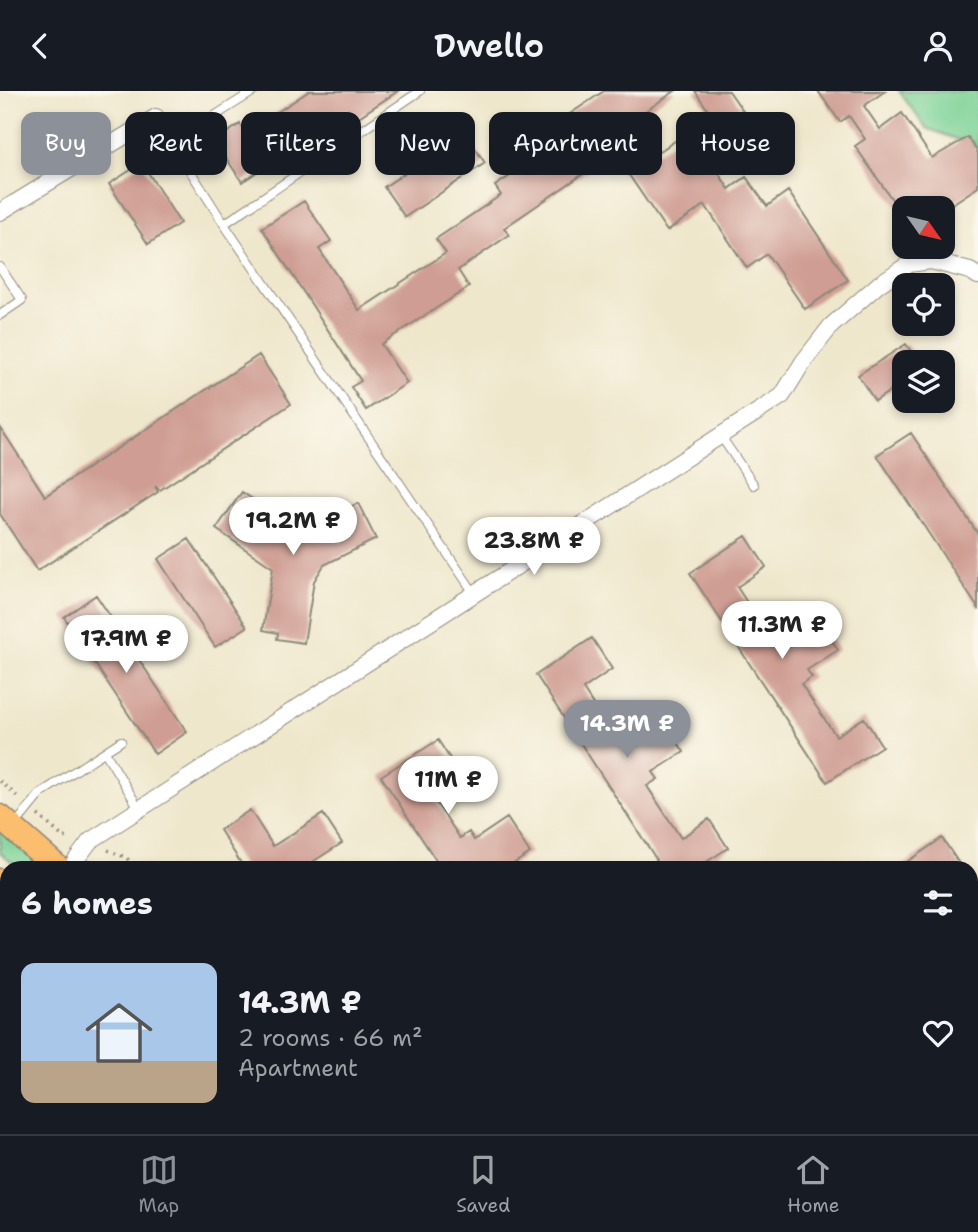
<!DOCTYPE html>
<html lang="en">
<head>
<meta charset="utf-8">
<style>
	:root { --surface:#171b24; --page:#242831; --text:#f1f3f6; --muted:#9ea1a6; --line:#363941; --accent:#8c9099 }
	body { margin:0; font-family:"Shantell Sans",sans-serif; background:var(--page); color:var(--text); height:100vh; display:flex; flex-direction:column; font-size:26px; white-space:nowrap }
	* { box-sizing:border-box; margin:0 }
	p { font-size:23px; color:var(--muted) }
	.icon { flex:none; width:38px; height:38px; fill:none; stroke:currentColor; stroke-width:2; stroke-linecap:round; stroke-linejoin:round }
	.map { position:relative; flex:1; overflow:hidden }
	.sheet { position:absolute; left:0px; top:770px; width:978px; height:273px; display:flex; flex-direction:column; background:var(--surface); border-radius:21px 21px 0 0; box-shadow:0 4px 10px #0003 }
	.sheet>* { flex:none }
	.banner { position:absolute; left:21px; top:21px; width:936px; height:63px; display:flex; gap:14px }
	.needle { width:46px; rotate:124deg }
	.tools { position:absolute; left:892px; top:105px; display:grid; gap:14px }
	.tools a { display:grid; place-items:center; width:63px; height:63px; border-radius:14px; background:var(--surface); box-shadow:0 4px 10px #0003; font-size:35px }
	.price { position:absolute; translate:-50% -60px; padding:0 16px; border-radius:24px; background:#fff; color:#222; font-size:23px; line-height:46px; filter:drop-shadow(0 2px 4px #0008) }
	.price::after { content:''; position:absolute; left:50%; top:42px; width:21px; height:16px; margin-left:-10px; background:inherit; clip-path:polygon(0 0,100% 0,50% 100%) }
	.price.selected { background:var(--accent); color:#fff }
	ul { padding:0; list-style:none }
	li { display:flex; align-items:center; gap:21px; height:175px; padding:0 21px }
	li+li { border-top:2px solid var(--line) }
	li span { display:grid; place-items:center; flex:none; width:196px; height:140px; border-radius:14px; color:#555 }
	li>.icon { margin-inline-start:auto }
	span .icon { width:84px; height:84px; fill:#fffc; stroke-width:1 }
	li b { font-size:30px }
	h2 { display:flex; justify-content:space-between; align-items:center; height:84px; padding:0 21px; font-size:30px }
	.pill { padding:0 24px; border-radius:14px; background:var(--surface); box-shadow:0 4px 10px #0003; font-size:24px; line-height:63px }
	.pill.selected { background:var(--accent); color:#fff }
	header { display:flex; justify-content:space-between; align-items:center; height:91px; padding:0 21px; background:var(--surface); font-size:32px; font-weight:600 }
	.tabs { display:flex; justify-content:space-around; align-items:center; height:98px; border-top:2px solid var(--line); background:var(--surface); font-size:19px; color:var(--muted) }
	.tabs a { display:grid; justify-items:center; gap:4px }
	.tabs .selected { color:var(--accent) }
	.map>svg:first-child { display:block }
	.green { fill:#7bd296; stroke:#537e60; stroke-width:2 }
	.building { fill:#cf9d93 }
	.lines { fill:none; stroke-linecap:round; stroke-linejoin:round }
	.service-casing { stroke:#8d897c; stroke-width:10 }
	.minor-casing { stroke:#8d897c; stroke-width:18 }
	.primary-casing { stroke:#8d897c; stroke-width:27 }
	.path { stroke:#8d897c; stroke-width:3.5; stroke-dasharray:2 5; stroke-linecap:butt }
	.service { stroke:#fff; stroke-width:8 }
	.minor { stroke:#fff; stroke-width:16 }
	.primary { stroke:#fbbd6e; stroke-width:24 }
</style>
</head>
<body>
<header><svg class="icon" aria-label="back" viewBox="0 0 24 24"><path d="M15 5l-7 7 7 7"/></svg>Dwello<svg class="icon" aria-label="person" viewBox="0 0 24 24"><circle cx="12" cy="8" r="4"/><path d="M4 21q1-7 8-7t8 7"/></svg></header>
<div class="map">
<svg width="978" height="1043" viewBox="0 0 978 1043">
	<rect width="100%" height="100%" fill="#fbf7ec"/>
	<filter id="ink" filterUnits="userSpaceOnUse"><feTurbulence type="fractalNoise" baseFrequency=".0143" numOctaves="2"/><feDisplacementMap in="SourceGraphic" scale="14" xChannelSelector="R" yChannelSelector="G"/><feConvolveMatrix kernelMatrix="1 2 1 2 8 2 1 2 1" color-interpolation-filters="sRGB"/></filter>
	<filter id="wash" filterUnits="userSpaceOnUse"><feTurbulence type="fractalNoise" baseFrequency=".00686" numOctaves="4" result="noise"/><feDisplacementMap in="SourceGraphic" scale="28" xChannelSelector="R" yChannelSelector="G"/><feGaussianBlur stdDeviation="1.57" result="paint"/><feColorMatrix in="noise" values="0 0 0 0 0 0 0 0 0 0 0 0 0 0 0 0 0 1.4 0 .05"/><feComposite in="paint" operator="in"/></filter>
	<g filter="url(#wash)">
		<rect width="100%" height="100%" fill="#efe7cc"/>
		<path class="green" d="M 899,0 L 978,0 L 978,56 L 926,37 Z
			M 0,739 L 44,777 L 19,777 L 0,761 Z"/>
		<g id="blocks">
			<path class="building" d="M 309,0 L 398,0 L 354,29 L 348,19 L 242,91 L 215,50 L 240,33 L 246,42 Z
				M 604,0 L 675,0 L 628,32 L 651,66 L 712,25 L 695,0 L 729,0 L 749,29 L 704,60 L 729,98 L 746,86 L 767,115 L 788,100 L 848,189 L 805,218 L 767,163 L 747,177 L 705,114 L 667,140 L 614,62 L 504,137 L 509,144 L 458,179 L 469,196 L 381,253 L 407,292 L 366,319 L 351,296 L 361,290 L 262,137 L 304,110 L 331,150 L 319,158 L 359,219 L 446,162 L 436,148 L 501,104 L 495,95 L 547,60 L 537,45 Z
				M 818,0 L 885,0 L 864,15 L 880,38 L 902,22 L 932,67 L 968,46 L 978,62 L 978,96 L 946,117 L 898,117 L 855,55 L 865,48 L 849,25 L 840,31 Z
				M 465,42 L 485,72 L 405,126 L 384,96 Z
				M 142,72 L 180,132 L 148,153 L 109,93 Z
				M 906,253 L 916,268 L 912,271 L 905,271 L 905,290 L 875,310 L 858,284 Z
				M 259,264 L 291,313 L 160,399 L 155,395 L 158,401 L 37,480 L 0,423 L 0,336 L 45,405 Z
				M 911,342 L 978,443 L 978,517 L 877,364 Z
				M 242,401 L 301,441 L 358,412 L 376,448 L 324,474 L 314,490 L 304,552 L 277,548 L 278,542 L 263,539 L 273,477 L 216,438 Z
				M 746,445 L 766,476 L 737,496 L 768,544 L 778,538 L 783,546 L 815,524 L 838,559 L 807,579 L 812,586 L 801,593 L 836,645 L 864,627 L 882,655 L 827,691 L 690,482 Z
				M 189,448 L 247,536 L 215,556 L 158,468 Z
				M 96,504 L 187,641 L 155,663 L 64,526 Z
				M 592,547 L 612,578 L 583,598 L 614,646 L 623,640 L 629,647 L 661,626 L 684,661 L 653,681 L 658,688 L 647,695 L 681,747 L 709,728 L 728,757 L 697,777 L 662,777 L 536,584 Z
				M 438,649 L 458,680 L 428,699 L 460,747 L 469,741 L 474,749 L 507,727 L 530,762 L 507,777 L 441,777 L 381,685 Z
				M 250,719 L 273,755 L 323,723 L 342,752 L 303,777 L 244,777 L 220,739 Z
				M 942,747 L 962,777 L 898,777 Z"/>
		</g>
	</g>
	<g filter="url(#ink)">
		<use href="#blocks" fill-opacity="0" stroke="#8d897c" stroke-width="2"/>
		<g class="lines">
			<g class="service-casing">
				<path id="service" d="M 156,26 L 224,133 L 420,0
					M 183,70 L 187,50 L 194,38 L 254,0
					M 224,133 L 474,502
					M 0,176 L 22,209 L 0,224
					M 720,344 L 754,394
					M 105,661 L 140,719
					M 14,735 L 41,702 L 121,650
					M 0,864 L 7,870
					M 0,1015 L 7,1021
					M 23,1036 L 30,1043
					M 167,1036 L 172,1043
					M 75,1043 L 85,1036"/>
			</g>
			<g class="minor-casing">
				<path id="minor" d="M 0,121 L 156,26
					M 70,777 L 90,750 L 782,305 L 803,271 L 831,235 L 879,193 L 909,173 L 931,170 L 970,180 L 978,185"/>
			</g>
			<g class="primary-casing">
				<path id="primary" d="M 0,726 L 58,777
					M 0,790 L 7,796
					M 231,1036 L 236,1043
					M 291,1036 L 296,1043"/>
			</g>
			<path class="path" d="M 0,690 L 19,707
				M 38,724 L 63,746 L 71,747
				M 108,759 L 127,767 L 134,777"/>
			<use href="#service" class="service"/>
			<use href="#minor" class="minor"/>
			<use href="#primary" class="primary"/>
		</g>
	</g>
</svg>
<div class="tools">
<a><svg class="needle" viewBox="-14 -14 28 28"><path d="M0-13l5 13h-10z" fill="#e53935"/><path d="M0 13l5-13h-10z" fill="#9ea1a6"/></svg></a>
<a><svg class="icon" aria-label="locate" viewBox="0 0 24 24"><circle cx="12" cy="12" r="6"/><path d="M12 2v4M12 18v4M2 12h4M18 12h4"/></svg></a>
<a><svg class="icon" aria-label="layers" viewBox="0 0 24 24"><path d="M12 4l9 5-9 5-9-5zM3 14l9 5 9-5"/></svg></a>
</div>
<b class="price" style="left:293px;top:466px">19.2M ₽</b>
<b class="price" style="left:534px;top:486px">23.8M ₽</b>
<b class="price" style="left:782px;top:570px">11.3M ₽</b>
<b class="price" style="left:126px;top:584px">17.9M ₽</b>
<b class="price selected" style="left:627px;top:669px">14.3M ₽</b>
<b class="price" style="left:448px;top:725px">11M ₽</b>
<div class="banner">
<a class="pill selected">Buy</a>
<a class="pill">Rent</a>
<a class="pill">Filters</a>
<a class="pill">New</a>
<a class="pill">Apartment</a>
<a class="pill">House</a>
</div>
<section class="sheet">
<h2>6 homes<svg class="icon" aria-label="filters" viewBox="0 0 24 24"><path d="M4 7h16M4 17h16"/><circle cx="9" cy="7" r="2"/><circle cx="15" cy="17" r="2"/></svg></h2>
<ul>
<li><span style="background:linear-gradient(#a9c7e8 70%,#b9a48a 0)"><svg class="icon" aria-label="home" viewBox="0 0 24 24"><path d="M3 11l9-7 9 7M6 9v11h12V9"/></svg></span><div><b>14.3M ₽</b><p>2 rooms · 66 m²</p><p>Apartment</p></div><svg class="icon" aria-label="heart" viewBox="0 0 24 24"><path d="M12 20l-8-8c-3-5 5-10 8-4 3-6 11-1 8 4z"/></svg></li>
</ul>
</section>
</div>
<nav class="tabs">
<a class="selected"><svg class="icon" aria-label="map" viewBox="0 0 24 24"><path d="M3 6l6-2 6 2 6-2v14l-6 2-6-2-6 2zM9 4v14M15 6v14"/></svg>Map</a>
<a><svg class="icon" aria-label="saved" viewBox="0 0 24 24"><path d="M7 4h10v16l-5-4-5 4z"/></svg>Saved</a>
<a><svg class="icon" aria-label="home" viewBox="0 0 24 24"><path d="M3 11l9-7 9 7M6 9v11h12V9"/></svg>Home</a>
</nav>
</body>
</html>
